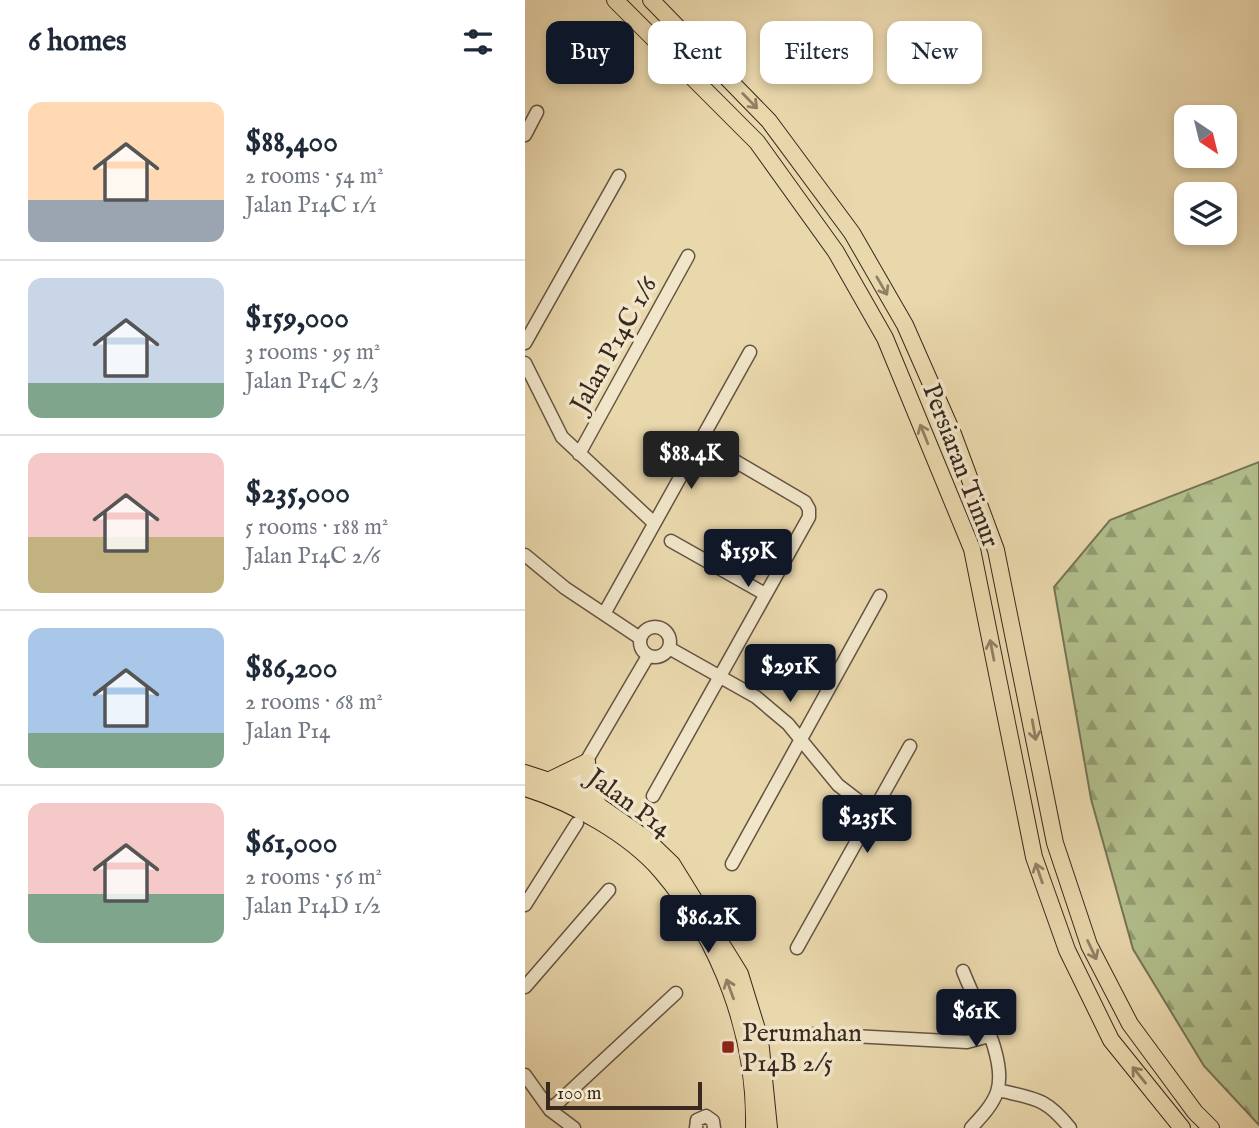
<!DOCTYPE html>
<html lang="en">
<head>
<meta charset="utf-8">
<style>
	:root { --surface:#fff; --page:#f2f2f3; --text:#1f2937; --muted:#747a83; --line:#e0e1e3; --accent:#111827 }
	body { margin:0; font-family:"IM FELL English",serif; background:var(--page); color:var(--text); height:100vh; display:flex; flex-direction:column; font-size:26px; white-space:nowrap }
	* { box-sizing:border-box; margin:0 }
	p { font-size:23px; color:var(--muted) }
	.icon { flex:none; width:38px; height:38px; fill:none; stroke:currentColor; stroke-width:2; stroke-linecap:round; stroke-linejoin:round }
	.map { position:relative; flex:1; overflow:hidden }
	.sheet { display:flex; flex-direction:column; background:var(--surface); width:525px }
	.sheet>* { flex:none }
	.hud { position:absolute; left:21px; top:21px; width:607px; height:63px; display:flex; gap:14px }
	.needle { width:46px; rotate:145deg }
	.fabs { position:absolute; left:649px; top:105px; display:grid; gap:14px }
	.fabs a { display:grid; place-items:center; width:63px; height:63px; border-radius:14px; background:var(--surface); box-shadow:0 4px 10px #0003; font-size:35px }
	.scale { position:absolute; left:21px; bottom:18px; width:156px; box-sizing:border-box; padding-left:7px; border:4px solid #38281e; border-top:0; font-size:19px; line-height:24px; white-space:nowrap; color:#38281e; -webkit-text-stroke:5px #f1e6ca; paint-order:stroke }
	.price { position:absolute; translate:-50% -60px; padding:0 16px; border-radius:7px; background:var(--accent); color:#fff; font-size:23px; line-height:46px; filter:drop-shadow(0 2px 4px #0008) }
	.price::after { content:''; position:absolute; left:50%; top:42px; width:21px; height:16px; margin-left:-10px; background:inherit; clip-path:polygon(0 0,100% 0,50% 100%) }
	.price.selected { background:#222; color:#fff }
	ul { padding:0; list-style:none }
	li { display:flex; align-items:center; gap:21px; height:175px; padding:0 28px }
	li+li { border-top:2px solid var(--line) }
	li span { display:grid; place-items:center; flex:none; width:196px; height:140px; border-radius:14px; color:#555 }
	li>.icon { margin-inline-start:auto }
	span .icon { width:84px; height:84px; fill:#fffc; stroke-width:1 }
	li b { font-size:30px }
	h2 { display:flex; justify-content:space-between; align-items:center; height:84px; padding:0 28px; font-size:30px }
	.pill { padding:0 24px; border-radius:14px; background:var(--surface); box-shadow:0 4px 10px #0003; font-size:24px; line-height:63px }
	.pill.selected { background:var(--accent); color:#fff }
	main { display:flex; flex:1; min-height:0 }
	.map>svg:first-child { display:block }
	.forest { fill:url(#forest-firs); stroke:#757456; stroke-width:2 }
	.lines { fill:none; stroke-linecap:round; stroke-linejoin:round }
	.minor-casing { stroke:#645442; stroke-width:15 }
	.major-casing { stroke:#38281e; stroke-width:18 }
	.minor { stroke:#f1e6ca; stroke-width:12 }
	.major { stroke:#ead8ad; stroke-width:16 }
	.oneway { stroke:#918066 }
	.poi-dot { fill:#8f2418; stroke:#f1e6ca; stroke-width:2.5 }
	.labels { text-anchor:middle; stroke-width:7; stroke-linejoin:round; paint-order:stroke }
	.street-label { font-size:26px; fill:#38281e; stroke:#f1e6ca }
	.poi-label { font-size:26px; fill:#38281e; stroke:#f1e6ca; text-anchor:start }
</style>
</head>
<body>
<main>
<section class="sheet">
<h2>6 homes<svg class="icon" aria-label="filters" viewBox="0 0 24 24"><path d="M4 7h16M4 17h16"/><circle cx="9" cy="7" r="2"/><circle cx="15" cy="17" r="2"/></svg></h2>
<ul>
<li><span style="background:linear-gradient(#ffd9b3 70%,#9aa5b1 0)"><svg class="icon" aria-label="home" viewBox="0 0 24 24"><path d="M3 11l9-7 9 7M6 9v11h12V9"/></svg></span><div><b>$88,400</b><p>2 rooms · 54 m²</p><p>Jalan P14C 1/1</p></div></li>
<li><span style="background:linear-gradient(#c9d6e8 75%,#7fa58c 0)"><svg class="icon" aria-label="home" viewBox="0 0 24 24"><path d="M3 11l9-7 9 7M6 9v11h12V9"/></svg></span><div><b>$159,000</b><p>3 rooms · 95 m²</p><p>Jalan P14C 2/3</p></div></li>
<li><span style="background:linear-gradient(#f6c9c9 60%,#c2b280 0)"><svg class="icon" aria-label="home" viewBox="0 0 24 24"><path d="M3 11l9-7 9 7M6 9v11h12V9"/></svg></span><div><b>$235,000</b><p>5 rooms · 188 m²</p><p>Jalan P14C 2/6</p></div></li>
<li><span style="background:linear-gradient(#a9c7e8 75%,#7fa58c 0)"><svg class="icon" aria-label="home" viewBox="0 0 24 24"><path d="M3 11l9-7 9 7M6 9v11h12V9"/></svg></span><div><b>$86,200</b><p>2 rooms · 68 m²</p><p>Jalan P14</p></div></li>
<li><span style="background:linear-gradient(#f6c9c9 65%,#7fa58c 0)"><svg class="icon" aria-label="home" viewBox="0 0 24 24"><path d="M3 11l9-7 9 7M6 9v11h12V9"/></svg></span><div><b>$61,000</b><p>2 rooms · 56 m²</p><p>Jalan P14D 1/2</p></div></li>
</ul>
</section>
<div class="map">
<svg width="734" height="1128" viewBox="0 0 734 1128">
	<defs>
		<pattern id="forest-firs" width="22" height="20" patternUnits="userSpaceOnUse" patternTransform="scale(1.75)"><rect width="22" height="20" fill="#b2c08d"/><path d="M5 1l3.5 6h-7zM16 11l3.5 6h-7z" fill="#929c73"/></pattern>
	</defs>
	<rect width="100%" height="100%" fill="#ead8ad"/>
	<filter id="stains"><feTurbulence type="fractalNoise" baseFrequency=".00286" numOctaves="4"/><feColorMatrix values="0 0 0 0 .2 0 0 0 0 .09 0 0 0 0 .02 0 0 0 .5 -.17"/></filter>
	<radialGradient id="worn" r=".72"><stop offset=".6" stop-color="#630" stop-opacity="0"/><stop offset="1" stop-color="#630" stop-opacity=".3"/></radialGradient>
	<path class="forest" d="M 734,462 L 734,1125 L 679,1066 L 608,949 L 566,799 L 529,587 L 585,520 Z"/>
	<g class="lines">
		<g class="minor-casing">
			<path id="minor" d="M 0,135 L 12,112
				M 0,343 L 94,176
				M 0,363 L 37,437 L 129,523
				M 54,454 L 163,256
				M 146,541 L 240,594
				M 0,555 L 40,588 L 115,638
				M 79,614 L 225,352
				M115 642a15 15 0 1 1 30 0a15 15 0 1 1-30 0Z
				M 144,648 L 231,697 L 263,724 L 313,785 L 348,812
				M 42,794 L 123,656
				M 128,796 L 284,517 L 284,509 L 280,502 L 210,461
				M 207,864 L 355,596
				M 0,905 L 52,823
				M 272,948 L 385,746
				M 438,971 C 450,1003 483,1059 472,1092 C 467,1106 456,1117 446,1128
				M 0,987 L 84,890
				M 289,1034 L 442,1042 L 464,1036
				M 0,1075 L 25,1110 L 49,1128
				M 473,1090 C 510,1099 520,1097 545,1128
				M 25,1110 L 151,993
				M 171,1128 L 172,1120 L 181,1116 L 188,1121 L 189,1128"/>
		</g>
		<g class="major-casing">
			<path id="major" d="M 90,0 L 232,142 L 311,252 L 360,338 L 447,549 L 509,857 L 542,950 L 586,1040 L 657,1128
				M 126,0 L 244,121 L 327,233 L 380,325 L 428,434 L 471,550 L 530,843 L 564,945 L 605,1024 L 670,1112 L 686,1128
				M 0,773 L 46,788 L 67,801 L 120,838 L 147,864 L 215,974 L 235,1039 L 244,1128
				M 25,780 L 62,762 L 66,793 L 73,804
				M 0,788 C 46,802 104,834 136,871 C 196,941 231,1036 229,1128"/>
		</g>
		<use href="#minor" class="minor"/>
		<use href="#major" class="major"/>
	</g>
	<defs><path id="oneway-shaft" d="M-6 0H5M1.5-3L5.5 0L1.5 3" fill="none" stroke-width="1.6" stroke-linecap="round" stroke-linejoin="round" transform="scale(1.75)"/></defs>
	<g class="oneway">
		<use href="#oneway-shaft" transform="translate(225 101) rotate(46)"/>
		<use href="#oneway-shaft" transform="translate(357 286) rotate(60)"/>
		<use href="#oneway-shaft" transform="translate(399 434) rotate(-112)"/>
		<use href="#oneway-shaft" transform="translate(467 650) rotate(-101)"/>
		<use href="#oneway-shaft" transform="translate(509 730) rotate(80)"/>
		<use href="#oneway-shaft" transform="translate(514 873) rotate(-109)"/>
		<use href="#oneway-shaft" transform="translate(567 950) rotate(65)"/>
		<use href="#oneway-shaft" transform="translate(205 989) rotate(-110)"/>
		<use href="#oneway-shaft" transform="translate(614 1075) rotate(-129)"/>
	</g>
	<rect class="poi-dot" x="196" y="1040" width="14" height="14" rx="3.5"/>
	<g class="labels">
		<g class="street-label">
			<text transform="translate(88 344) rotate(-61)" y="9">Jalan P14C 1/6</text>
			<text transform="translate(437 465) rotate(69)" y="9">Persiaran Timur</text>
			<text transform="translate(105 802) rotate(36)" y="9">Jalan P14</text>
		</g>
		<g class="poi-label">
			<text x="217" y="1041">Perumahan<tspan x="217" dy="30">P14B 2/5</tspan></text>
		</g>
	</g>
	<rect width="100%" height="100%" filter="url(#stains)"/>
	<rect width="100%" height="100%" fill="url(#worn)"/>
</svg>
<div class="fabs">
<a><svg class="needle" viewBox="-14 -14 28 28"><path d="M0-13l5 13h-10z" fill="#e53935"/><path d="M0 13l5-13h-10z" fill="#747a83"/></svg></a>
<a><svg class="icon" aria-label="layers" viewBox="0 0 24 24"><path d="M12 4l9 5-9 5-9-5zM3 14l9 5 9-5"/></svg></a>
</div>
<div class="scale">100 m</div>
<b class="price selected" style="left:166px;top:491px">$88.4K</b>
<b class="price" style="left:223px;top:589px">$159K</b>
<b class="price" style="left:265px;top:704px">$291K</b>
<b class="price" style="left:342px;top:855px">$235K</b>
<b class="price" style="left:183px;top:955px">$86.2K</b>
<b class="price" style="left:451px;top:1049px">$61K</b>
<div class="hud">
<a class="pill selected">Buy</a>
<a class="pill">Rent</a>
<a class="pill">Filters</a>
<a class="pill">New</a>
</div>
</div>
</main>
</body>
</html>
